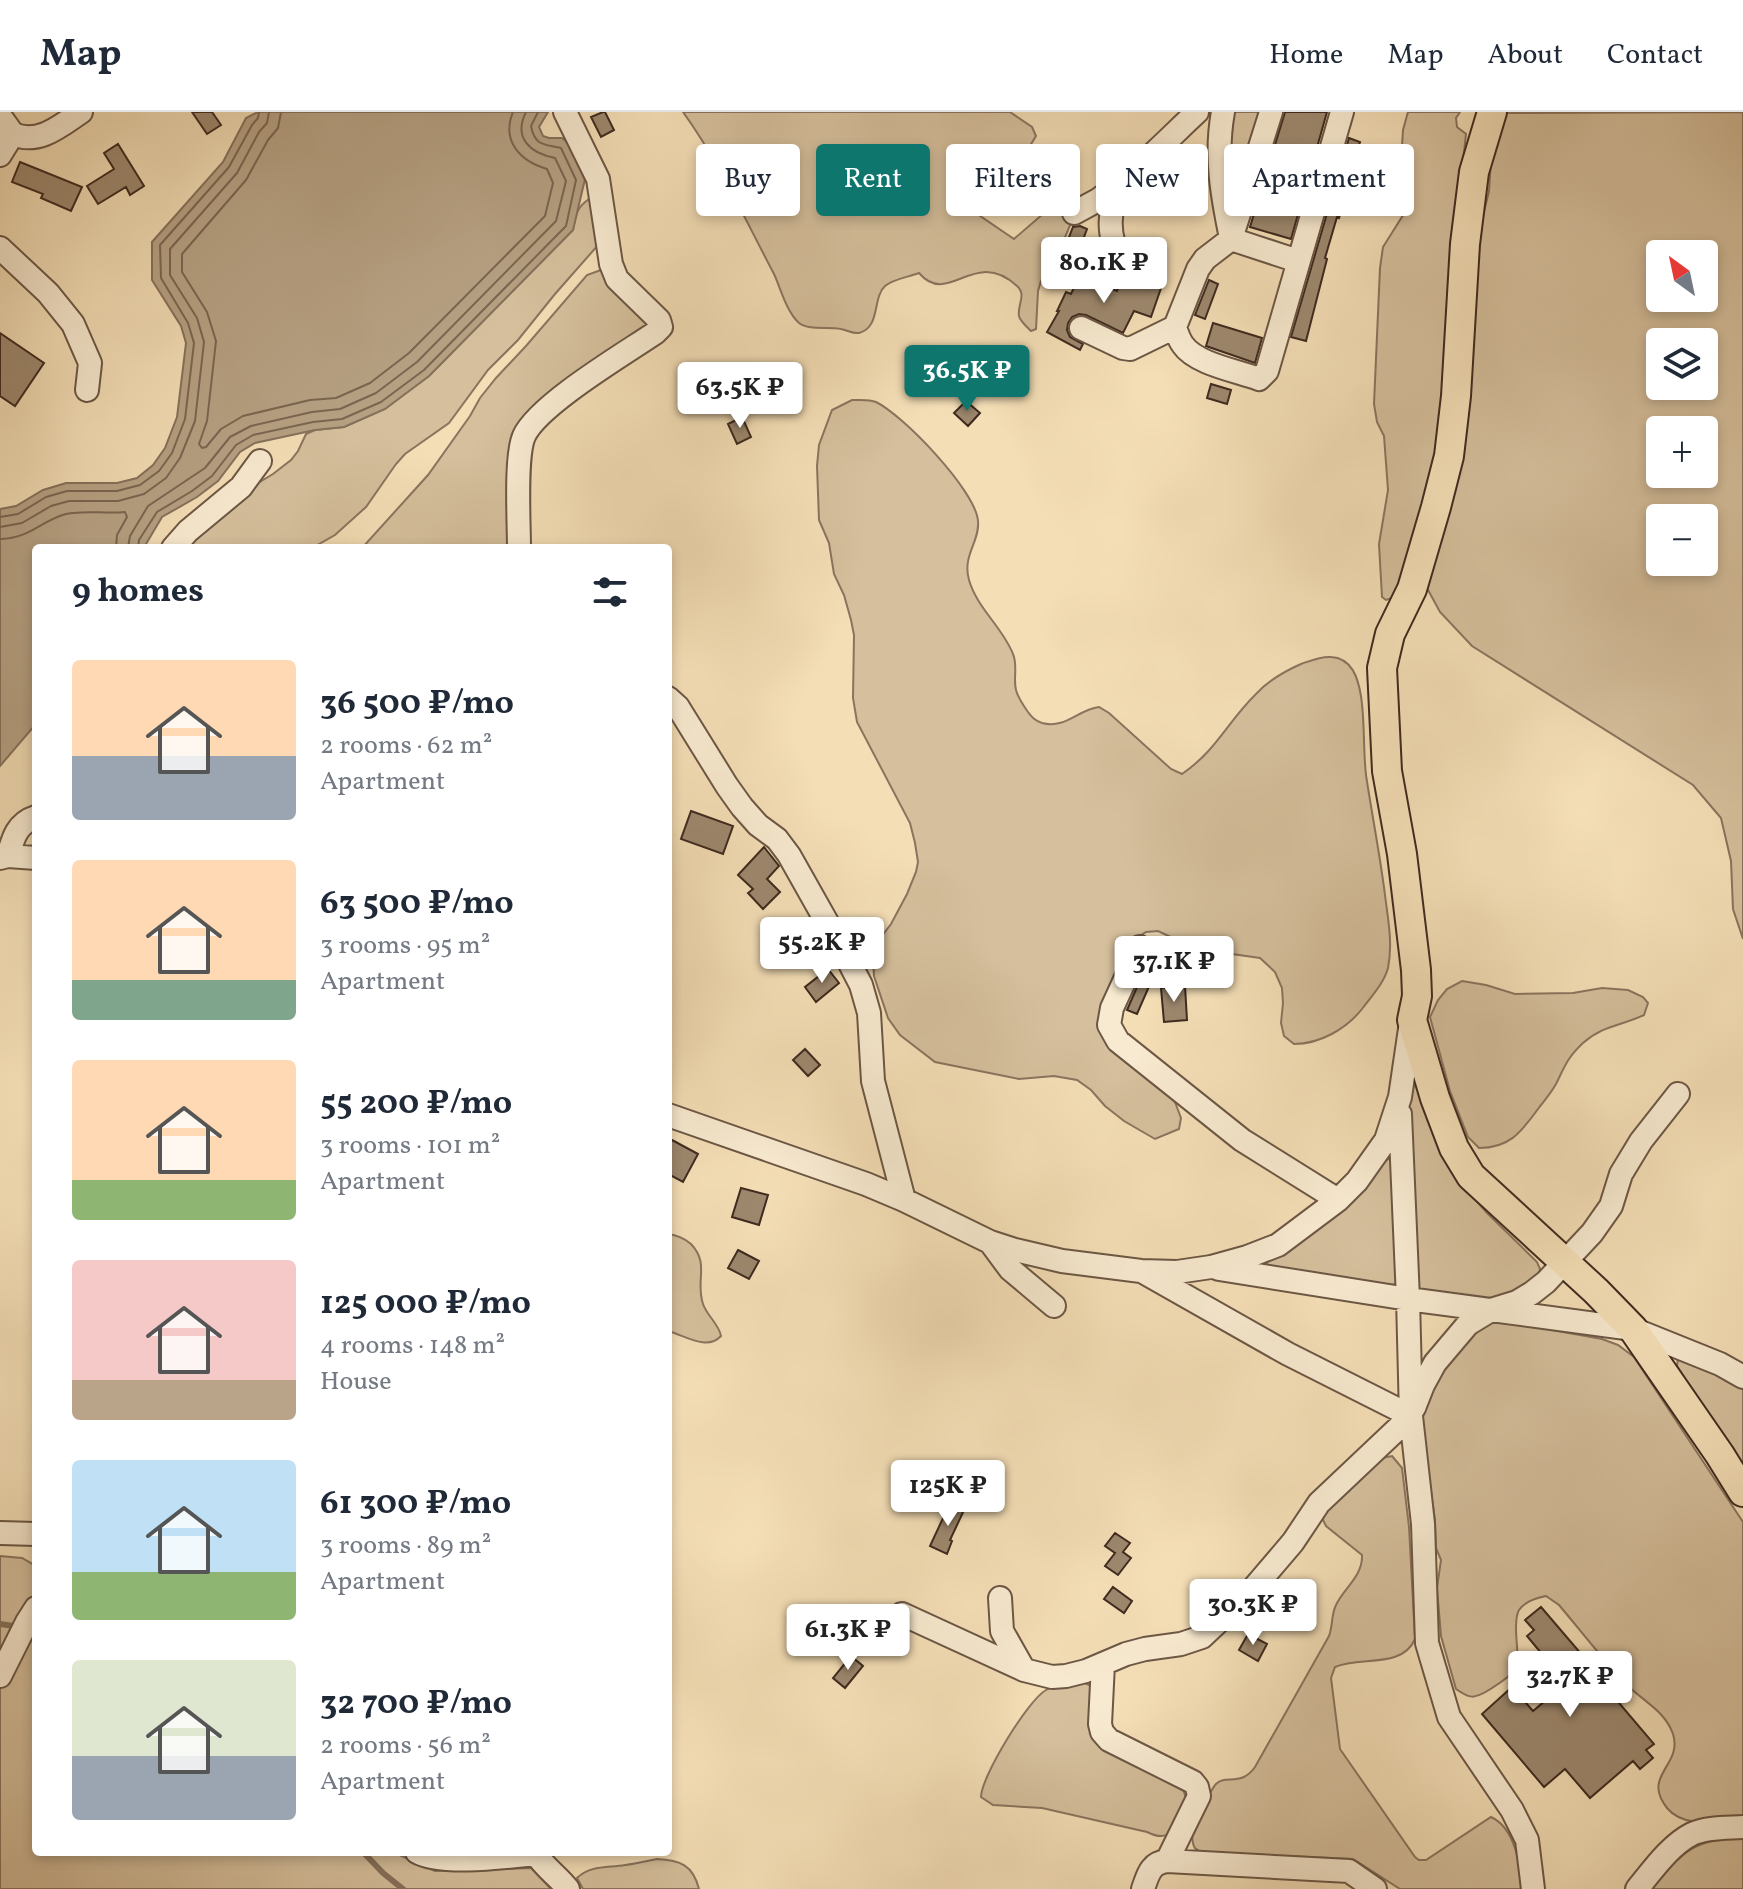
<!DOCTYPE html>
<html lang="en">
<head>
<meta charset="utf-8">
<style>
	:root { --surface:#fff; --page:#f2f2f3; --text:#1f2937; --muted:#747a83; --line:#e0e1e3; --accent:#0f766e }
	body { margin:0; font-family:Vollkorn,serif; background:var(--page); color:var(--text); height:100vh; display:flex; flex-direction:column; font-size:30px; white-space:nowrap }
	* { box-sizing:border-box; margin:0 }
	p { font-size:26px; color:var(--muted) }
	.icon { flex:none; width:44px; height:44px; fill:none; stroke:currentColor; stroke-width:2; stroke-linecap:round; stroke-linejoin:round }
	.map { position:relative; flex:1; overflow:hidden }
	.drawer { position:absolute; left:32px; top:432px; width:640px; height:1312px; display:flex; flex-direction:column; background:var(--surface); border-radius:8px; box-shadow:0 4px 12px #0003 }
	.drawer>* { flex:none }
	.hud { position:absolute; left:696px; top:32px; width:760px; height:72px; display:flex; gap:16px }
	.needle { width:52px; rotate:327deg }
	.tools { position:absolute; left:1646px; top:128px; display:grid; gap:16px }
	.tools a { display:grid; place-items:center; width:72px; height:72px; border-radius:8px; background:var(--surface); box-shadow:0 4px 12px #0003; font-size:40px }
	.price { position:absolute; translate:-50% -68px; padding:0 18px; border-radius:8px; background:#fff; color:#222; font-size:26px; line-height:52px; filter:drop-shadow(0 2px 4px #0008) }
	.price::after { content:''; position:absolute; left:50%; top:48px; width:24px; height:18px; margin-left:-12px; background:inherit; clip-path:polygon(0 0,100% 0,50% 100%) }
	.price.selected { background:var(--accent); color:#fff }
	ul { padding:0; list-style:none }
	li { display:flex; align-items:center; gap:24px; height:200px; padding:0 40px }
	li span { display:grid; place-items:center; flex:none; width:224px; height:160px; border-radius:8px; color:#555 }
	li>.icon { margin-inline-start:auto }
	span .icon { width:96px; height:96px; fill:#fffc; stroke-width:1 }
	li b { font-size:34px }
	h2 { display:flex; justify-content:space-between; align-items:center; height:96px; padding:0 40px; font-size:34px }
	.chip { padding:0 28px; border-radius:8px; background:var(--surface); box-shadow:0 4px 12px #0003; font-size:28px; line-height:72px }
	.chip.selected { background:var(--accent); color:#fff }
	header { display:flex; align-items:center; gap:48px; box-sizing:border-box; height:112px; padding:0 40px; background:var(--surface); border-bottom:2px solid var(--line) }
	header strong { font-size:38px }
	nav { display:flex; gap:44px; margin-inline-start:auto; font-size:28px }
	.map>svg:first-child { display:block }
	.green { fill:#d5bf9c; stroke:#8a745e; stroke-width:2; fill-rule:evenodd }
	.water { fill:#b6a183; stroke:#86715b; stroke-width:2 }
	.lines { fill:none; stroke-linecap:round; stroke-linejoin:round }
	.shore { stroke:#7a6651; stroke-width:2 }
	.stream { stroke:#86715b; stroke-width:6 }
	.building { fill:#9d886e; stroke:#3e2a1f; stroke-width:2 }
	.minor-casing { stroke:#6c5745; stroke-width:26 }
	.major-casing { stroke:#3e2a1f; stroke-width:32 }
	.minor { stroke:#f8ead0; stroke-width:22 }
	.major { stroke:#f4deb6; stroke-width:28 }
</style>
</head>
<body>
<header>
<strong>Map</strong>
<nav><a>Home</a><a>Map</a><a>About</a><a>Contact</a></nav>
</header>
<div class="map">
<svg width="1743" height="1777" viewBox="0 0 1743 1777">
	<rect width="100%" height="100%" fill="#f4deb6"/>
	<filter id="stains"><feTurbulence type="fractalNoise" baseFrequency=".0025" numOctaves="4"/><feColorMatrix values="0 0 0 0 .2 0 0 0 0 .09 0 0 0 0 .02 0 0 0 .5 -.17"/></filter>
	<radialGradient id="worn" r=".72"><stop offset=".6" stop-color="#630" stop-opacity="0"/><stop offset="1" stop-color="#630" stop-opacity=".3"/></radialGradient>
	<path class="green" d="M 683,0 L 1010,0 L 1032,15 L 1036,24 L 1019,52 L 969,95 L 970,97 L 1014,127 L 1066,82 L 1070,80 L 1076,86 L 1077,89 L 1071,111 L 1058,142 L 1041,169 L 1038,179 L 1036,217 L 1031,219 C 1027,215 1020,209 1019,204 C 1017,193 1027,183 1017,174 C 974,134 949,196 919,161 C 909,165 893,167 885,174 C 872,186 881,215 859,221 C 853,222 847,218 841,217 C 829,214 809,219 799,211 C 786,199 781,177 774,162 C 745,107 719,50 683,0 Z
		M 1231,0 L 1264,0 L 1238,81 L 1232,83 L 1228,19 Z
		M 1408,0 L 1460,0 L 1456,6 L 1457,15 L 1466,22 L 1454,131 L 1444,282 L 1436,345 L 1403,474 L 1395,485 L 1386,488 L 1382,485 L 1379,432 L 1388,378 L 1384,324 L 1377,310 L 1374,292 L 1380,156 L 1383,135 L 1405,100 L 1408,87 L 1401,51 L 1403,18 Z
		M 1743,0 L 1743,827 L 1733,797 L 1731,749 L 1721,706 L 1693,673 L 1472,534 L 1440,500 L 1427,476 L 1476,133 L 1489,79 L 1491,47 L 1498,19 L 1506,1 ZM 1660,142 L 1704,142 L 1704,186 L 1660,186 ZM 1660,230 L 1704,230 L 1704,274 L 1660,274 ZM 1660,318 L 1704,318 L 1704,362 L 1660,362 ZM 1660,406 L 1704,406 L 1704,450 L 1660,450 Z
		M 589,87 L 594,89 L 599,132 L 555,182 L 518,228 L 488,258 L 449,311 L 405,342 L 396,352 L 366,395 L 335,423 L 312,436 L 183,436 L 253,374 L 273,362 L 291,348 L 298,339 L 306,322 L 315,318 L 344,315 L 385,297 L 429,264 L 573,118 C 576,103 576,96 589,87 Z
		M 601,158 L 644,206 L 646,213 L 644,218 L 526,303 L 510,436 L 362,436 L 428,363 L 470,304 L 480,286 L 496,266 L 526,234 L 587,163 Z
		M 852,288 C 860,288 869,287 876,290 C 903,303 976,379 978,409 C 980,430 962,443 969,468 C 977,496 1003,516 1013,542 C 1018,553 1013,567 1016,578 C 1018,586 1023,593 1028,600 C 1032,605 1035,609 1042,611 C 1066,617 1077,598 1099,595 L 1109,601 L 1171,657 L 1182,662 C 1217,638 1228,609 1256,582 C 1268,569 1285,559 1301,552 C 1310,549 1321,544 1331,545 C 1352,546 1358,566 1361,584 C 1365,610 1363,637 1366,663 C 1372,703 1380,743 1385,783 C 1388,808 1393,831 1388,856 C 1384,871 1371,885 1362,897 C 1346,917 1320,932 1294,932 L 1284,924 L 1281,911 L 1283,891 L 1282,876 L 1275,860 L 1260,846 L 1225,841 L 1175,827 L 1158,819 L 1146,820 L 1134,828 L 1100,916 L 1163,976 L 1175,990 L 1181,1006 L 1179,1017 L 1155,1027 L 1124,1009 L 1105,994 L 1091,978 L 1077,968 L 1054,964 L 1019,967 L 935,950 L 900,923 L 888,906 L 874,864 L 873,848 L 878,829 L 891,812 L 907,782 L 916,760 L 918,750 L 915,731 L 910,711 L 857,610 L 853,586 L 854,523 L 851,508 L 844,483 L 834,462 L 829,431 L 819,408 L 817,354 L 819,333 L 832,298 Z
		M 1462,869 L 1486,873 L 1515,882 L 1573,881 L 1602,876 L 1628,878 L 1643,885 L 1648,891 L 1644,903 C 1621,914 1603,913 1583,931 C 1567,946 1565,954 1556,972 C 1551,981 1544,989 1538,997 C 1521,1020 1510,1036 1479,1036 L 1468,1025 L 1450,979 L 1430,905 L 1438,888 L 1447,877 Z
		M 1418,973 L 1461,1071 L 1487,1101 L 1537,1150 L 1540,1157 L 1539,1164 L 1526,1177 L 1489,1188 L 1421,1178 L 1417,1174 L 1408,988 C 1409,980 1410,975 1418,973 Z
		M 1388,1047 L 1392,1047 L 1397,1171 L 1391,1174 L 1268,1154 L 1266,1150 L 1270,1145 Z
		M 668,1122 C 677,1123 684,1126 691,1132 C 710,1152 695,1168 703,1192 C 707,1204 719,1212 721,1224 C 707,1239 686,1224 668,1219 Z
		M 1502,1209 L 1602,1227 L 1618,1233 L 1634,1245 L 1743,1410 L 1743,1706 C 1719,1708 1685,1718 1667,1696 C 1641,1663 1683,1654 1673,1622 C 1665,1599 1643,1589 1627,1573 C 1603,1548 1581,1519 1559,1493 L 1546,1484 C 1536,1486 1525,1489 1519,1498 C 1516,1503 1516,1512 1516,1517 C 1517,1556 1526,1555 1489,1578 C 1474,1587 1470,1587 1456,1577 L 1441,1524 L 1437,1476 L 1441,1448 L 1436,1436 L 1435,1408 L 1422,1313 C 1422,1301 1426,1288 1432,1277 C 1439,1261 1461,1233 1474,1221 C 1481,1214 1492,1210 1502,1209 Z
		M 1685,1243 L 1743,1277 L 1743,1359 L 1677,1254 L 1678,1246 Z
		M 1392,1344 L 1402,1356 L 1409,1415 L 1415,1527 C 1402,1557 1361,1544 1335,1555 L 1331,1566 L 1340,1637 L 1415,1745 L 1419,1748 L 1426,1748 L 1491,1705 C 1515,1716 1521,1753 1521,1777 L 1400,1777 L 1353,1747 L 1201,1740 C 1196,1737 1194,1737 1193,1731 C 1192,1728 1192,1721 1193,1718 C 1195,1711 1211,1677 1216,1672 C 1226,1662 1241,1675 1255,1655 L 1329,1524 C 1333,1514 1331,1503 1336,1493 C 1344,1476 1363,1464 1362,1443 L 1326,1414 L 1323,1408 L 1324,1399 L 1382,1346 Z
		M 0,1444 L 22,1446 L 36,1454 L 36,1740 L 393,1740 L 435,1759 L 531,1756 L 551,1777 L 0,1777 Z
		M 1083,1570 L 1093,1575 L 1093,1615 L 1183,1677 L 1187,1689 C 1176,1710 1175,1734 1147,1720 L 1042,1696 L 993,1693 L 981,1685 C 981,1665 1028,1588 1046,1578 C 1056,1572 1072,1572 1083,1570 Z
		M 1743,1725 L 1743,1777 L 1651,1777 C 1684,1738 1691,1729 1743,1725 Z
		M 657,1747 C 680,1748 693,1753 699,1777 L 583,1777 L 577,1766 C 590,1753 608,1756 625,1753 C 636,1752 647,1749 657,1747 Z"/>
	<path class="water" d="M 258,0 L 548,0 L 539,15 L 543,24 L 549,26 L 562,26 L 568,31 L 585,67 L 573,118 L 429,264 L 385,297 L 344,315 L 315,318 L 255,331 L 240,340 L 218,369 L 197,385 L 162,405 L 146,432 L 146,436 L 36,436 L 36,612 L 0,654 L 0,397 L 16,394 L 43,378 L 66,371 L 117,371 L 137,366 L 153,353 L 165,336 L 177,305 L 186,231 L 181,214 L 152,168 L 152,130 L 223,50 L 246,6 Z"/>
	<g class="lines">
		<path class="shore" d="M 281,0 L 278,16 L 268,28 L 246,68 L 182,142 L 182,160 L 207,200 L 216,229 L 207,309 L 199,332 L 202,336 L 206,335 L 221,317 L 243,304 L 310,288 L 336,286 L 370,271 L 409,241 L 545,104 L 553,71 L 547,57 C 520,49 501,29 513,0
			M 0,405 L 18,402 L 46,385 L 67,379 L 117,379 L 140,373 L 159,359 L 172,341 L 185,307 L 194,231 L 188,211 L 161,166 L 160,133 L 229,55 L 252,13 L 258,6 L 259,0
			M 0,415 L 22,411 L 51,394 L 69,389 L 118,389 L 144,382 L 166,366 L 180,346 L 195,309 L 204,230 L 197,206 L 170,163 L 170,137 L 237,61 L 259,20 L 267,11 L 269,0
			M 0,427 C 31,426 40,409 66,402 C 84,398 106,402 125,400 L 127,405 L 117,423 L 116,436
			M 128,436 L 130,424 L 148,394 L 205,356 L 230,325 L 251,314 L 312,300 L 340,297 L 376,281 L 417,250 L 556,109 L 566,69 L 555,46 C 530,41 513,26 526,0
			M 138,436 L 139,428 L 157,400 L 192,379 L 212,364 L 236,333 L 253,323 L 313,310 L 342,307 L 381,290 L 424,258 L 566,114 L 576,68 L 561,36 C 545,32 535,35 531,14 L 538,0"/>
		<path class="stream" d="M 0,1512 L 20,1515
			M 363,1740 L 383,1761 L 403,1777"/>
	</g>
	<path class="building" d="M 192,0 L 212,0 L 221,13 L 207,22 Z
		M 603,0 L 605,0 L 614,18 L 601,25 L 591,5 Z
		M 1285,0 L 1327,0 L 1291,127 L 1250,115 Z
		M 1349,26 L 1360,30 L 1353,50 L 1356,50 L 1339,106 L 1337,105 L 1325,146 L 1327,147 L 1306,229 L 1291,225 Z
		M 118,32 L 144,74 L 130,83 L 126,75 L 98,92 L 87,74 L 114,57 L 104,41 Z
		M 20,50 L 82,75 L 71,99 L 41,86 L 43,82 L 12,70 Z
		M 1080,114 L 1087,117 L 1075,149 L 1062,143 L 1073,115 Z
		M 1080,163 L 1117,179 L 1123,163 L 1161,176 L 1151,205 L 1134,199 L 1123,221 L 1086,203 L 1079,202 L 1072,205 L 1068,211 L 1067,218 L 1070,225 L 1083,232 L 1080,238 L 1047,220 L 1059,199 L 1057,199 L 1066,180 L 1071,182 Z
		M 1209,168 L 1218,172 L 1205,207 L 1195,203 Z
		M 1213,211 L 1262,226 L 1255,251 L 1206,234 Z
		M 0,221 L 44,251 L 15,294 L 0,284 Z
		M 1211,272 L 1231,278 L 1227,292 L 1207,286 Z
		M 966,289 L 980,301 L 968,314 L 954,301 Z
		M 742,305 L 751,325 L 737,332 L 728,312 Z
		M 691,699 L 733,714 L 723,742 L 681,727 Z
		M 764,735 L 779,754 L 767,767 L 780,780 L 763,797 L 748,781 L 753,777 L 738,763 Z
		M 828,857 L 839,871 L 816,890 L 805,875 Z
		M 1144,859 L 1154,863 L 1137,902 L 1127,898 Z
		M 1185,874 L 1187,908 L 1164,910 L 1161,876 Z
		M 805,937 L 820,953 L 808,964 L 793,948 Z
		M 672,1028 L 698,1042 L 683,1070 L 668,1062 L 668,1036 Z
		M 741,1076 L 768,1083 L 759,1113 L 732,1105 Z
		M 738,1138 L 759,1149 L 749,1167 L 728,1156 Z
		M 951,1389 L 965,1396 L 950,1428 L 952,1429 L 947,1442 L 930,1434 Z
		M 1115,1421 L 1130,1431 L 1123,1440 L 1131,1446 L 1118,1463 L 1105,1454 L 1115,1441 L 1105,1434 Z
		M 1113,1475 L 1132,1489 L 1124,1501 L 1104,1487 Z
		M 1541,1495 L 1600,1564 L 1607,1558 L 1617,1570 L 1608,1578 L 1654,1632 L 1646,1638 L 1653,1646 L 1640,1657 L 1633,1649 L 1590,1686 L 1565,1657 L 1544,1675 L 1482,1602 L 1512,1575 L 1533,1599 L 1566,1571 L 1527,1524 L 1534,1518 L 1525,1508 Z
		M 1248,1522 L 1267,1532 L 1258,1549 L 1239,1538 Z
		M 851,1544 L 863,1554 L 845,1576 L 833,1566 Z"/>
	<g class="lines">
		<g class="minor-casing">
			<path id="minor" d="M 1223,0 C 1215,43 1222,83 1231,126
				M 1271,0 L 1231,127 L 1205,147 L 1198,157 L 1175,215 C 1177,221 1179,228 1183,233 C 1196,252 1238,259 1259,267 L 1267,259 L 1342,0
				M 0,4 L 13,22 C 39,33 60,14 81,0
				M 0,43 L 13,22
				M 1074,101 L 1098,88 L 1123,69
				M 1231,127 L 1298,149
				M 1114,133 C 1101,90 1127,66 1155,40 C 1169,27 1183,13 1197,0
				M 0,136 L 48,181 L 73,212 L 90,251 L 87,278
				M 1081,216 L 1123,236 L 1130,237 L 1175,215
				M 173,436 L 188,419 L 241,375 L 260,349
				M 519,436 C 519,410 515,345 524,324 C 538,293 624,242 655,221 L 661,215 L 659,208 L 617,167 L 611,152 L 598,67 L 565,0
				M 668,586 L 678,595 L 727,674 L 742,695 L 758,713 L 777,727 L 789,743 L 847,846 L 861,873 L 869,901 L 873,969 L 904,1088
				M 8,744 C 13,726 17,711 36,705
				M 0,746 L 8,744 L 36,746
				M 1140,835 L 1112,896 L 1109,913 L 1118,929 L 1242,1028 L 1338,1088
				M 1400,1002 L 1408,1187 L 1633,1217 L 1720,1252 L 1743,1265
				M 668,1003 L 866,1072 L 904,1088 L 990,1130 L 1015,1138 L 1062,1149 L 1141,1159 L 1177,1160 L 1211,1155 L 1247,1145 L 1278,1133 L 1338,1088 L 1357,1069 L 1386,1028 L 1400,985 L 1411,910
				M 990,1130 L 1010,1157 L 1054,1194
				M 1145,1161 L 1288,1242 L 1411,1304 L 1408,1187 L 1219,1157
				M 1414,1296 L 1423,1273 L 1435,1251 L 1468,1212 L 1491,1198 L 1517,1190 L 1532,1181 L 1546,1170 L 1592,1121 L 1611,1094 L 1621,1062 L 1641,1029 L 1678,982
				M 0,1421 L 36,1422
				M 1000,1486 L 1002,1519 L 1024,1558
				M 902,1502 L 1024,1558 L 1052,1565 L 1066,1564 L 1086,1559 L 1126,1542 L 1145,1537 L 1181,1532 L 1202,1525 L 1253,1477 L 1293,1430 L 1319,1391 L 1411,1304 L 1423,1412 L 1427,1531 L 1449,1605 L 1512,1698 L 1527,1728 L 1533,1777
				M 1103,1552 L 1100,1612 L 1102,1620 L 1109,1628 L 1193,1670 L 1197,1675 L 1199,1684 L 1167,1749
				M 0,1564 L 27,1510 L 36,1496
				M 417,1740 C 441,1754 507,1745 536,1742 C 545,1756 558,1764 568,1777
				M 1143,1777 C 1148,1763 1150,1751 1167,1749 L 1349,1759 L 1375,1777
				M 1637,1777 C 1652,1759 1670,1733 1692,1722 C 1706,1715 1727,1716 1743,1715"/>
		</g>
		<g class="major-casing">
			<path id="major" d="M 1492,0 L 1474,60 L 1465,132 L 1456,284 L 1449,344 L 1436,395 L 1412,477 L 1390,522 L 1382,556 L 1387,659 L 1402,742 L 1416,858 L 1417,884 L 1412,908 L 1435,986 L 1454,1036 L 1471,1064 L 1596,1179 L 1633,1217 L 1720,1343 L 1743,1380"/>
		</g>
		<use href="#minor" class="minor"/>
		<use href="#major" class="major"/>
	</g>
	<rect width="100%" height="100%" filter="url(#stains)"/>
	<rect width="100%" height="100%" fill="url(#worn)"/>
</svg>
<div class="tools">
<a><svg class="needle" viewBox="-14 -14 28 28"><path d="M0-13l5 13h-10z" fill="#e53935"/><path d="M0 13l5-13h-10z" fill="#747a83"/></svg></a>
<a><svg class="icon" aria-label="layers" viewBox="0 0 24 24"><path d="M12 4l9 5-9 5-9-5zM3 14l9 5 9-5"/></svg></a>
<a>+</a>
<a>−</a>
</div>
<b class="price" style="left:1104px;top:193px">80.1K ₽</b>
<b class="price selected" style="left:967px;top:301px">36.5K ₽</b>
<b class="price" style="left:740px;top:318px">63.5K ₽</b>
<b class="price" style="left:822px;top:873px">55.2K ₽</b>
<b class="price" style="left:1174px;top:892px">37.1K ₽</b>
<b class="price" style="left:948px;top:1416px">125K ₽</b>
<b class="price" style="left:1253px;top:1535px">30.3K ₽</b>
<b class="price" style="left:848px;top:1560px">61.3K ₽</b>
<b class="price" style="left:1570px;top:1607px">32.7K ₽</b>
<div class="hud">
<a class="chip">Buy</a>
<a class="chip selected">Rent</a>
<a class="chip">Filters</a>
<a class="chip">New</a>
<a class="chip">Apartment</a>
</div>
<section class="drawer">
<h2>9 homes<svg class="icon" aria-label="filters" viewBox="0 0 24 24"><path d="M4 7h16M4 17h16"/><circle cx="9" cy="7" r="2"/><circle cx="15" cy="17" r="2"/></svg></h2>
<ul>
<li><span style="background:linear-gradient(#ffd9b3 60%,#9aa5b1 0)"><svg class="icon" aria-label="home" viewBox="0 0 24 24"><path d="M3 11l9-7 9 7M6 9v11h12V9"/></svg></span><div><b>36 500 ₽/mo</b><p>2 rooms · 62 m²</p><p>Apartment</p></div></li>
<li><span style="background:linear-gradient(#ffd9b3 75%,#7fa58c 0)"><svg class="icon" aria-label="home" viewBox="0 0 24 24"><path d="M3 11l9-7 9 7M6 9v11h12V9"/></svg></span><div><b>63 500 ₽/mo</b><p>3 rooms · 95 m²</p><p>Apartment</p></div></li>
<li><span style="background:linear-gradient(#ffd9b3 75%,#8fb573 0)"><svg class="icon" aria-label="home" viewBox="0 0 24 24"><path d="M3 11l9-7 9 7M6 9v11h12V9"/></svg></span><div><b>55 200 ₽/mo</b><p>3 rooms · 101 m²</p><p>Apartment</p></div></li>
<li><span style="background:linear-gradient(#f6c9c9 75%,#b9a48a 0)"><svg class="icon" aria-label="home" viewBox="0 0 24 24"><path d="M3 11l9-7 9 7M6 9v11h12V9"/></svg></span><div><b>125 000 ₽/mo</b><p>4 rooms · 148 m²</p><p>House</p></div></li>
<li><span style="background:linear-gradient(#bfe0f5 70%,#8fb573 0)"><svg class="icon" aria-label="home" viewBox="0 0 24 24"><path d="M3 11l9-7 9 7M6 9v11h12V9"/></svg></span><div><b>61 300 ₽/mo</b><p>3 rooms · 89 m²</p><p>Apartment</p></div></li>
<li><span style="background:linear-gradient(#dfe7d0 60%,#9aa5b1 0)"><svg class="icon" aria-label="home" viewBox="0 0 24 24"><path d="M3 11l9-7 9 7M6 9v11h12V9"/></svg></span><div><b>32 700 ₽/mo</b><p>2 rooms · 56 m²</p><p>Apartment</p></div></li>
</ul>
</section>
</div>
</body>
</html>
